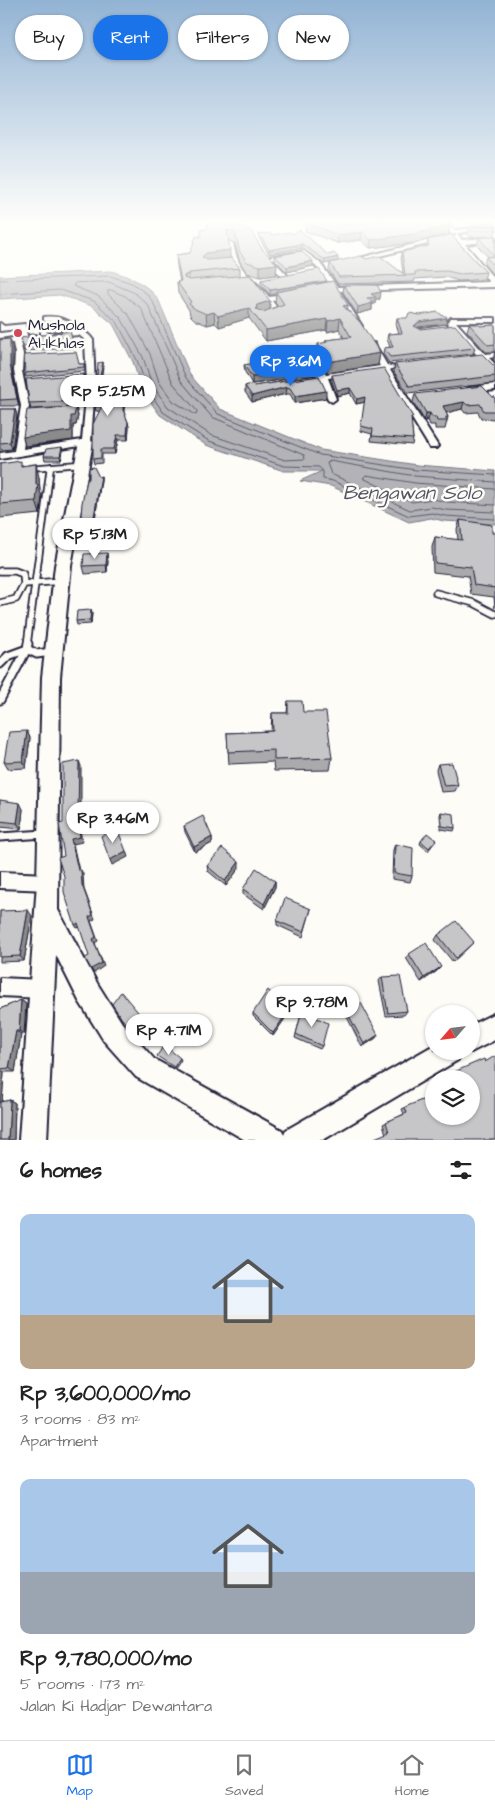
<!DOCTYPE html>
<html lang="en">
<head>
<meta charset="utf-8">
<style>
	:root { --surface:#fff; --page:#f6f6f6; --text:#222; --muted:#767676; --line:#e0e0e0; --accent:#1a73e8 }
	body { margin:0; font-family:"Architects Daughter",sans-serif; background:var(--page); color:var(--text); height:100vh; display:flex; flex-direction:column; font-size:19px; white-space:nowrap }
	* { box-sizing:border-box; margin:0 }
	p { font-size:16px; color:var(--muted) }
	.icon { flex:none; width:28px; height:28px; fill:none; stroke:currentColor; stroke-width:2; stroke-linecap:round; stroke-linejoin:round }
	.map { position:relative; height:1140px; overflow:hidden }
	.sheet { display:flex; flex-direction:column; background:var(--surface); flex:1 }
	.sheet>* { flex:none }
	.top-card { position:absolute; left:15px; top:15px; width:465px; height:45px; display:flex; gap:10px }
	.needle { width:32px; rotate:242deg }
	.buttons { position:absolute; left:425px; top:1005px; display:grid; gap:10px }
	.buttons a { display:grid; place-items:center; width:55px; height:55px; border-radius:50%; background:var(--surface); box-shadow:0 1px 4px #0004; font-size:25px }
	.price { position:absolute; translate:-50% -42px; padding:0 11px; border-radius:18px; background:#fff; color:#222; font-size:16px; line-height:32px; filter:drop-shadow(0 1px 2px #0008) }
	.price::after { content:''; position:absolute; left:50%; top:30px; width:15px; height:11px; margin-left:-8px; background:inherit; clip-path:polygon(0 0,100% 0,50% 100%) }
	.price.on { background:var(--accent); color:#fff }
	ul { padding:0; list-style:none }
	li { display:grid; align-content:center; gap:10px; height:265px; padding:0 20px }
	li span { display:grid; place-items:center; height:155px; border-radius:10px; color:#555 }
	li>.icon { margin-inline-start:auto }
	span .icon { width:90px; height:90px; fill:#fffc; stroke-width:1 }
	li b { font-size:21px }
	h2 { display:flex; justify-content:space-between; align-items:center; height:60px; padding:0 20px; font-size:21px }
	.tag { padding:0 18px; border-radius:22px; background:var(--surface); box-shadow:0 1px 4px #0004; font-size:18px; line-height:45px }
	.tag.on { background:var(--accent); color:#fff }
	.tabs { display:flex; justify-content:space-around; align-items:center; height:70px; border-top:1px solid var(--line); background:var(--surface); font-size:14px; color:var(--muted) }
	.tabs a { display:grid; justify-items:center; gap:2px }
	.tabs .on { color:var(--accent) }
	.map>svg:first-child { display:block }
	.water { fill:#b2b2b7; stroke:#787885 }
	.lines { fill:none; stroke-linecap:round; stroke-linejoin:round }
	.shore { stroke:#5c5c6d; stroke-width:1 }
	.lane-far2-casing { stroke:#22223b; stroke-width:8 }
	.lane-far1-casing { stroke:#22223b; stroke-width:9 }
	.lane-casing { stroke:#22223b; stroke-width:11 }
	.street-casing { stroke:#22223b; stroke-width:4 }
	.secondary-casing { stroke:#22223b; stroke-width:4 }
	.lane-far2 { stroke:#fdfcf7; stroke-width:4.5 }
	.lane-far1 { stroke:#fdfcf7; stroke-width:5.5 }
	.lane { stroke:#fdfcf7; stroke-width:7 }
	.street { fill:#fdfcf7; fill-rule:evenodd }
	.secondary { fill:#fdfcf7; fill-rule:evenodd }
	.wall { fill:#aaaaac; stroke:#22223b }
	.shaded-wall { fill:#8b8b8c; stroke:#22223b }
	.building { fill:#c6c6c8; stroke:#22223b }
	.poi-dot { fill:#d1495b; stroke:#fdfcf7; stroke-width:2 }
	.labels { text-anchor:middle; stroke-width:5; stroke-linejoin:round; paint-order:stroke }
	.far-poi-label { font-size:16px; fill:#22223b; stroke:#fdfcf7; text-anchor:start }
	.water-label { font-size:20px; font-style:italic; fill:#545466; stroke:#fdfcf7 }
</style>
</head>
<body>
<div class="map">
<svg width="495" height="1140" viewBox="0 0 495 1140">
	<rect width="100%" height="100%" fill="#fdfcf7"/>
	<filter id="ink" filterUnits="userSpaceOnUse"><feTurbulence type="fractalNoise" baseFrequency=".02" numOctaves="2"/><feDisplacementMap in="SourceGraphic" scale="10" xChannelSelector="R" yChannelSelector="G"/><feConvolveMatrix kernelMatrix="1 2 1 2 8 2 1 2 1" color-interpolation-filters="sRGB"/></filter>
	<g filter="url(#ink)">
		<path class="water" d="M 111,271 C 130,277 146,283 158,299 L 190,375 L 220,409 L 321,450 L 417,465 L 495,471 L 495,524 L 444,521 L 431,518 L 409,522 L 331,486 L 300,481 L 322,471 L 284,471 L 206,445 L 160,415 L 142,390 L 133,362 L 113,324 L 92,306 L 60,295 L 0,299 L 0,276 Z"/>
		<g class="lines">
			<path class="shore" d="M 0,280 L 110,276 L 132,283 L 147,294 L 153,302 L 186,378 L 218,414 L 320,455 L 416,470 L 495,475
				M 109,282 L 135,293 L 148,305 L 181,381 L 212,417 L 304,455 L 305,459 L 285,460 L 211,435 L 168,407 L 152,385 L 143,357 L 121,318 L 98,296 L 73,286 L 75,283 Z
				M 111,290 L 125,296 L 141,308 L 173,383 L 197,411 L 196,415 L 173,401 L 159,382 L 150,354 L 129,315 L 108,294 L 108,291 Z
				M 0,294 L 60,290 L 94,301 L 117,322 L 137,360 L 147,388 L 163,412 L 209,441 L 284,466 L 319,467 L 323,471 L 323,479 L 333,481 L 409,516 L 432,513 L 445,516 L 495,519
				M 495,482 L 415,476 L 330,461 L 327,463 L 331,474 L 410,510 L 432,507 L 446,510 L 495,512
				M 495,489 L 415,483 L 366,475 L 363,478 L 412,502 L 433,499 L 447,502 L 495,505"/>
			<g class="lane-far2-casing">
				<path id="lane-far2" d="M 30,468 L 80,464
					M 50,471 L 51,466"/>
			</g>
			<g class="lane-far1-casing">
				<path id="lane-far1" d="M 0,571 L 15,571 L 23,574 L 24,584 L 61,581
					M 436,593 L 474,603 L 495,614
					M 0,603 L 16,599 L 24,584
					M 27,645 L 50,470"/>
			</g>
			<g class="lane-casing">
				<path id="lane" d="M 0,664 L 8,656 L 27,649 L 28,644
					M 0,700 L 27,649 L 37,654 L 51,652
					M 0,837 L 45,834"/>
			</g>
			<g class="street-casing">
				<path id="street" d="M 441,221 L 447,221 L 454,230 L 495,226 L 495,230 L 457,233 L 462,240 L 495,237 L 495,241 L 465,244 L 495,280 L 495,287 L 340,291 L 362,326 L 358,328 L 354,326 L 333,291 L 325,291 L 325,287 L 330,287 L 315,265 L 301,254 L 272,259 L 289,277 L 285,279 L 263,258 L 304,251 L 319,262 L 338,287 L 489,282 Z
					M 442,237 L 445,239 L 444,240 L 351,263 L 348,261 Z
					M 230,241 L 233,243 C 239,274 251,275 269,297 L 290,294 L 294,296 L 272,301 L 282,314 L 281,316 L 268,319 L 268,315 L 273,313 L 250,282 L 240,277 L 236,271 L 231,260 L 227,243 Z
					M 44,317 C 60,315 70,321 81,330 C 86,333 89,334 93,340 L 95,386 L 91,442 L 86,445 L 0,459 L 0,453 L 14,451 L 21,406 L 14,371 L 15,354 L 13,343 L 0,344 L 0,340 L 19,337 L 18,329 L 0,331 L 0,323 L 4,326 L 25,324 L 27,336 L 36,335 L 40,337 L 36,339 L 20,342 L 23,354 L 22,371 L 29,406 L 23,449 L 82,440 L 87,386 L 85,340 L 79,335 L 54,337 L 54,333 L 73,330 L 62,323 L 44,321 Z
					M 451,318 L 495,318 L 495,322 L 456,322 L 485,354 L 495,353 L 495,357 L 489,358 L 495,364 L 495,372 L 492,371 L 481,359 L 469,360 L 469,356 L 477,355 L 448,324 L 447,322 Z
					M 41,324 L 48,326 L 48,338 L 41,336 Z
					M 368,343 L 374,343 L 387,365 L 395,367 L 390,370 L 438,446 L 436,448 L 430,448 L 383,371 L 328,378 L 336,399 L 332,402 L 328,399 L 320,380 L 306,382 L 302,379 L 303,377 L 318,375 L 307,356 L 311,354 L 314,354 L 326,374 L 380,366 L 367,345 Z
					M 495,384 L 495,390 L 470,393 L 466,390 L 470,387 Z
					M 0,872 L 48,874 L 54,876 L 56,882 L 54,888 L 48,890 L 0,888 Z
					M 0,978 L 42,980 L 48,983 L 51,989 L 48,995 L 42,998 L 0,996 Z"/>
			</g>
			<g class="secondary-casing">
				<path id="secondary" d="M 86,438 L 93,442 L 71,566 L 60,677 L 58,910 L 97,983 L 122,1023 L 154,1059 L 282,1130 L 284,1135 L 286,1130 L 434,1045 L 434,1051 L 462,1051 L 458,1060 L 323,1140 L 245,1140 L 136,1077 L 104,1041 L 79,1001 L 56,955 L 47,1140 L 19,1140 L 37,882 L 42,677 L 55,566 L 79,442 Z
					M 495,1013 L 495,1040 L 471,1052 L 469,1051 L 471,1051 L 471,1025 Z"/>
			</g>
			<use href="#lane-far2" class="lane-far2"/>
			<use href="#lane-far1" class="lane-far1"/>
			<use href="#lane" class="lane"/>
			<use href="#street" class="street"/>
			<use href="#secondary" class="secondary"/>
		</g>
		<path class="wall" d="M 357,221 L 446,221 L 449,234 L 413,243 L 370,248 L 361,240 L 337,243 L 305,231 L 306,223 L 341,225 L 358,223 Z
			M 468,221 L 495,221 L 495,225 L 474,226 Z
			M 232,226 L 246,230 L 263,250 L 277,264 L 276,275 L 260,277 L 247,273 L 240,262 L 235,243 L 228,241 L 230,258 L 240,268 L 240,276 L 270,301 L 270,309 L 278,306 L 275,302 L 276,294 L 270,295 L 261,284 L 261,280 L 327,282 L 380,353 L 378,365 L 327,373 L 317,355 L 318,344 L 325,343 L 326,340 L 344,338 L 339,329 L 327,332 L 326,330 L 266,341 L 249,318 L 219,327 L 215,323 L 207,325 L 195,320 L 190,315 L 189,310 L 178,293 L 177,282 L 180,282 L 177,266 L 176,255 L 190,253 L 201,237 L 207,229 Z
			M 495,226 L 495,236 L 471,237 L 468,234 L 469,228 Z
			M 259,234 L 272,235 L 293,234 L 338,261 L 324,264 L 302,248 L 269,254 L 259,238 Z
			M 495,236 L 495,277 L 484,264 L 486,257 L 488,257 L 477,245 L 479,238 Z
			M 428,240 L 456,240 L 486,272 L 484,279 L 459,281 L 445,277 L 415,279 L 414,282 L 338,284 L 329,270 L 330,263 L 366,259 L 403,273 L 401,258 L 402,252 L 427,246 Z
			M 275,256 L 313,266 L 287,272 L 275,260 Z
			M 344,285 L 380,299 L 375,299 L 375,304 L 372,304 L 372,310 L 357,314 L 343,292 Z
			M 397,318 L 446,324 L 418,328 L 475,348 L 473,354 L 389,363 L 383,354 L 384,348 L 390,347 L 387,339 L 388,334 L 399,333 L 396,324 Z
			M 469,324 L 480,326 L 495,325 L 495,352 L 486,352 L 467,331 Z
			M 70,331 L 74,348 L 24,351 L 21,338 Z
			M 10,339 L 12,346 L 12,371 L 19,406 L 0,406 L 0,340 Z
			M 495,352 L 495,362 L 493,359 Z
			M 296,360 L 317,367 L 316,375 L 252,384 L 245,372 L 244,365 Z
			M 103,362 L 103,367 L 101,377 L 111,388 L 118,392 L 124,390 L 125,395 L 124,412 L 128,422 L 129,427 L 128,440 L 118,440 L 115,454 L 102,454 L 102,463 L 94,464 L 93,459 L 99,411 L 96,411 L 95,407 Z
			M 79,364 L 84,364 L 85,371 L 26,377 L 25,373 Z
			M 395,364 L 493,365 L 495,365 L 495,383 L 408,393 L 394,372 Z
			M 84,374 L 85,380 L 83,407 L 76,407 L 78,416 L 76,425 L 73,425 L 73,440 L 25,446 L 23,437 L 76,407 L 31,409 L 29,403 Z
			M 332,375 L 412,422 L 411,422 L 413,439 L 412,445 L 371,441 L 372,434 L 361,431 L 365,402 L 356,404 L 350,393 L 337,396 L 332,381 Z
			M 319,376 L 326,398 L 295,403 L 290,394 L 286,394 L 252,402 L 245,392 L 245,386 L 254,386 Z
			M 415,394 L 495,397 L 495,419 L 481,418 L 478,412 L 465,413 L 462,409 L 446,413 L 448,417 L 445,429 L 435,429 L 435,425 L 430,425 L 428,420 L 425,421 L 413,402 Z
			M 0,409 L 15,409 L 17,415 L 12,449 L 0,450 Z
			M 63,451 L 61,460 L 45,460 L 44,456 Z
			M 0,464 L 23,465 L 39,477 L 40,491 L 42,497 L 40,514 L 0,518 Z
			M 101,476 L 101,480 L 91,544 L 80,544 L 79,541 L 99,477 Z
			M 460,520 L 492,533 L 495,533 L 495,608 L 494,597 L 471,594 L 468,576 L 433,572 L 432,547 L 435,537 L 458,540 L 457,529 Z
			M 108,561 L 107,572 L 85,574 L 83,566 Z
			M 92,613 L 91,624 L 77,625 L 76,621 Z
			M 288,701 L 303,712 L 332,758 L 330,770 L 274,771 L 273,762 L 229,764 L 227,733 L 271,731 L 272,713 L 287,713 Z
			M 27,731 L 30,738 L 26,768 L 8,769 L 4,762 Z
			M 438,764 L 458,785 L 455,791 L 441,792 L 436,770 Z
			M 0,800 L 23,809 L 21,829 L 0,827 Z
			M 441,812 L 455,828 L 454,831 L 441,829 L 440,815 Z
			M 184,826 L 212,837 L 212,843 L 195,852 L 185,832 Z
			M 421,841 L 434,843 L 428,851 L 420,844 Z
			M 395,844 L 412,876 L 410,882 L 392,879 L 393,850 Z
			M 207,866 L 239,868 L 226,886 L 208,871 Z
			M 275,881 L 275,887 L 264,909 L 243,894 L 243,889 Z
			M 311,909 L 303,937 L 277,925 L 277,921 Z
			M 0,911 L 32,916 L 24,961 L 0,962 Z
			M 438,935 L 474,942 L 453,962 L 435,940 Z
			M 409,954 L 437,971 L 421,982 L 406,958 Z
			M 382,977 L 407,1011 L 404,1015 L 386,1016 L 379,981 Z
			M 21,1000 L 26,1004 L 24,1034 L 21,1034 L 15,1072 L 4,1072 L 2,1102 L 10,1100 L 15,1103 L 14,1140 L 0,1140 L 0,1009 Z
			M 289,1010 L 288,1014 L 273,1036 L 253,1016 L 253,1013 Z
			M 302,1011 L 322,1046 L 320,1049 L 295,1038 Z
			M 347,1012 L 376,1038 L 362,1047 L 346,1015 Z
			M 485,1062 L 495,1140 L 386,1134 L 383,1124 L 404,1114 L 402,1109 L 425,1099 L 424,1096 L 428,1094 L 471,1079 L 451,1079 L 449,1074 L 454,1072 Z"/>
		<path class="shaded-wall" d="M 450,226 L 449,234 L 413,243 L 370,248 L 371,240 Z
			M 362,232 L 361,240 L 337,243 L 338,235 Z
			M 302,244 L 302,248 L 269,254 L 269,250 Z
			M 230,250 L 230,260 L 207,263 L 202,257 L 206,253 Z
			M 338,257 L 338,261 L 324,264 L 325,260 Z
			M 313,261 L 313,266 L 287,272 L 287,267 Z
			M 277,264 L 276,275 L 260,277 L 260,266 Z
			M 189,273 L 190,283 L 184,286 L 184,276 Z
			M 327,281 L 327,286 L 276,292 L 276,294 L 270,295 L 270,290 Z
			M 381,292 L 380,299 L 375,299 L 375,304 L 372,304 L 372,310 L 357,314 L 358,307 L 371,294 Z
			M 270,301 L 270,312 L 257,316 L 256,309 L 257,305 Z
			M 348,305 L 347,316 L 343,306 Z
			M 249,308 L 249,318 L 219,327 L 218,316 Z
			M 214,312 L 215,323 L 207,325 L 206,314 Z
			M 340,318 L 339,329 L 327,332 L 328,321 Z
			M 447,318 L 446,324 L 418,327 L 413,332 L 414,326 L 419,322 Z
			M 327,319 L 326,330 L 266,341 L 266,330 Z
			M 62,326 L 62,330 L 47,332 L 46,328 Z
			M 10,339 L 12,346 L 12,371 L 19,406 L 10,365 Z
			M 380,353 L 378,365 L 327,373 L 328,362 Z
			M 103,362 L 103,367 L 101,381 L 100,376 Z
			M 317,367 L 316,375 L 252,384 L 252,377 Z
			M 84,374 L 85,380 L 83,407 L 82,401 Z
			M 287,387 L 286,394 L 252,402 L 252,396 Z
			M 350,388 L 350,393 L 337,396 L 337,390 Z
			M 124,390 L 125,395 L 123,415 L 123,410 Z
			M 326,391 L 326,398 L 295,403 L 295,396 Z
			M 365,397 L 365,402 L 356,404 L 357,399 Z
			M 464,402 L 462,409 L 442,414 L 443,406 Z
			M 76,407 L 78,416 L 76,425 L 73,425 L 73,440 L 25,446 L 23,437 L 71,416 Z
			M 15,409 L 17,415 L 12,449 L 10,442 Z
			M 426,413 L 430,413 L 428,420 L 425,421 Z
			M 128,422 L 129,427 L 128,440 L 127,435 Z
			M 117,435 L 118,440 L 115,454 L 114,449 Z
			M 62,447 L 63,451 L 61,460 L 60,456 Z
			M 36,464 L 39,477 L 40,491 L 42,497 L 40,514 L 36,501 Z
			M 101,476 L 101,480 L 91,544 L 90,540 Z
			M 107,553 L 108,561 L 107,572 L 106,565 Z
			M 91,610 L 92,613 L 91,624 L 90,620 Z
			M 27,731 L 30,738 L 26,768 L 23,761 Z
			M 79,761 L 81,766 L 81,821 L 79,822 L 82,842 L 73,844 L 80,875 L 78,870 L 71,839 L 77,817 Z
			M 20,803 L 23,809 L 21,829 L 17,823 Z
			M 212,837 L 212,843 L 195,852 L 194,847 Z
			M 126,851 L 128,857 L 112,865 L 110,860 Z
			M 239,862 L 239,868 L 226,886 L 225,881 Z
			M 81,870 L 83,874 L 84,889 L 95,919 L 91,921 L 98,941 L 95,943 L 104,966 L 94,973 L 91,969 L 93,939 L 89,917 L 82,885 Z
			M 275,881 L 275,887 L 264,909 L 264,904 Z
			M 28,910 L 32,916 L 24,961 L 20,956 Z
			M 78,923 L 80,927 L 77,928 L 75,925 Z
			M 441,967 L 437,971 L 421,982 L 424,978 Z
			M 21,1000 L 26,1004 L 24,1034 L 19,1031 Z
			M 289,1010 L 288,1014 L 273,1036 L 273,1033 Z
			M 148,1024 L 150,1027 L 139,1040 L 138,1037 Z
			M 16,1031 L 21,1034 L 15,1072 L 9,1068 Z
			M 378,1035 L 376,1038 L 362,1047 L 364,1044 Z
			M 180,1058 L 181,1060 L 175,1069 L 174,1067 Z
			M 0,1069 L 4,1072 L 2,1105 L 0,1104 Z
			M 10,1100 L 15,1103 L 14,1140 L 8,1140 Z"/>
		<path class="building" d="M 310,221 L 339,221 L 341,225 L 364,223 L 363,221 L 446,221 L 450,226 L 414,234 L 371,240 L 362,232 L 338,235 L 306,223 Z
			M 208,222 L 231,223 L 232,226 L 244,226 L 246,230 L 250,230 L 263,250 L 277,264 L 260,266 L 247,262 L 240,252 L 235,232 L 227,230 L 230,250 L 206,253 L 202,257 L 207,260 L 232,258 L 240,268 L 189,273 L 184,276 L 184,278 L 189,280 L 250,275 L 270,301 L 257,305 L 256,309 L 263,312 L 284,304 L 276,292 L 333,281 L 348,305 L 343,306 L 360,322 L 380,353 L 328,362 L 318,344 L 327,342 L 326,340 L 351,337 L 340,318 L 328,321 L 327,319 L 266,330 L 249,308 L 218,316 L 214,312 L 206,314 L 195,309 L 189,304 L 191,302 L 177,282 L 181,281 L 176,255 L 190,253 L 196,236 L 201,237 L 201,229 L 207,229 Z
			M 495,226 L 495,229 L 472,231 L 469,228 Z
			M 300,230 L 328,255 L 334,253 L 338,257 L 325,260 L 302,244 L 269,250 L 259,234 L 269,233 L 272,235 L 290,232 L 293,234 Z
			M 455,234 L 456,236 L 452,236 L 486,272 L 460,274 L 447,271 L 415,272 L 415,275 L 339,277 L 330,263 L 361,256 L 366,259 L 380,256 L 405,275 L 402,252 L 429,246 L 428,240 Z
			M 495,236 L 495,256 L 479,238 Z
			M 301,251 L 313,261 L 287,267 L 275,256 Z
			M 495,256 L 495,268 L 486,257 Z
			M 319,269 L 327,281 L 270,290 L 261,280 Z
			M 344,285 L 377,285 L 381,292 L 371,294 L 376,297 L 367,298 L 373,303 L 358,307 Z
			M 438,312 L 443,316 L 446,316 L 447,318 L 419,322 L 414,326 L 420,329 L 455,325 L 475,348 L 390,357 L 384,348 L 393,347 L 388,334 L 402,333 L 397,318 L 407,318 L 409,313 L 420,315 Z
			M 61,321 L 62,326 L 46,328 L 45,323 Z
			M 469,324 L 478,324 L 480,326 L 495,325 L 495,344 L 488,345 Z
			M 70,331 L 73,342 L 23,346 L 21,338 Z
			M 10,339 L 10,365 L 17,399 L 0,400 L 0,340 Z
			M 76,352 L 79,364 L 84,364 L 84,367 L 25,373 L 24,355 Z
			M 482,354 L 493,365 L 495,365 L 495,376 L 409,386 L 395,364 Z
			M 294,356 L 296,360 L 310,357 L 317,367 L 252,377 L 244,365 Z
			M 103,362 L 100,376 L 111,388 L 116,387 L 118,392 L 124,390 L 123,410 L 128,422 L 127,435 L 117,435 L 114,449 L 101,449 L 101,458 L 93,459 L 93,424 L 102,406 L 95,407 L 98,363 Z
			M 384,368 L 413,417 L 411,417 L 413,439 L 372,436 L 373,429 L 361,426 L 365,397 L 357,399 L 350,388 L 337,390 L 332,375 Z
			M 84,374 L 82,401 L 29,403 L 26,379 Z
			M 319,376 L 326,391 L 295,396 L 290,388 L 287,387 L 252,396 L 245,386 L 251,384 L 254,386 Z
			M 482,386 L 493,397 L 495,397 L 495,411 L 484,411 L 480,404 L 467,405 L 464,402 L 443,406 L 448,417 L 446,417 L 446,421 L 437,421 L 436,417 L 432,417 L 430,413 L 426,413 L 415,394 Z
			M 76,407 L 74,416 L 71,416 L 71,431 L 23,437 L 27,410 Z
			M 0,409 L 15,409 L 10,442 L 0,443 Z
			M 62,447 L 60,456 L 44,456 L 46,449 Z
			M 21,461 L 21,466 L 36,464 L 36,485 L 38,484 L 36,501 L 0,504 L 0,464 Z
			M 94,467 L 99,477 L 101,476 L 90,540 L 79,541 L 82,503 L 87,480 L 89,479 L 89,468 Z
			M 460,520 L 492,525 L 492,533 L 495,533 L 495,588 L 474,585 L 471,567 L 435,563 L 435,537 L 462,540 Z
			M 107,553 L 106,565 L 83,566 L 84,554 Z
			M 91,610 L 90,620 L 76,621 L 77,611 Z
			M 288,701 L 302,701 L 303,712 L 326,712 L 332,758 L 274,760 L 274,750 L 228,752 L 227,733 L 273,731 L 272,713 L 288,713 Z
			M 27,731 L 23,761 L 4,762 L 9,732 Z
			M 79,761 L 78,816 L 77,817 L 80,837 L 71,839 L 78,870 L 81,870 L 82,885 L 93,915 L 89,917 L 96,937 L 93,939 L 102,963 L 91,969 L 85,958 L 89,956 L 78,923 L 75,925 L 64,892 L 64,876 L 58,858 L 64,856 L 59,824 L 63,823 L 63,764 Z
			M 452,763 L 458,785 L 444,786 L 438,764 Z
			M 0,800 L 20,803 L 17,823 L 0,821 Z
			M 441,812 L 454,814 L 455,828 L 442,826 Z
			M 203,816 L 212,837 L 194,847 L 184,826 Z
			M 117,828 L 126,851 L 110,860 L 101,836 Z
			M 427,833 L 436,840 L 429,848 L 421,841 Z
			M 395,844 L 413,848 L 412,876 L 394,873 Z
			M 222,848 L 239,862 L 225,881 L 207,866 Z
			M 256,868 L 275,881 L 264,904 L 243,889 Z
			M 285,898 L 311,909 L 304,932 L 277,921 Z
			M 28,910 L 20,956 L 0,957 L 0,911 Z
			M 456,921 L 474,942 L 456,958 L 438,935 Z
			M 426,943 L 441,967 L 424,978 L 409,954 Z
			M 400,976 L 407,1011 L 388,1013 L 382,977 Z
			M 268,990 L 289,1010 L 273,1033 L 253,1013 Z
			M 121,992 L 148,1024 L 138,1037 L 122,1019 L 112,1004 Z
			M 21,1000 L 19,1031 L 16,1031 L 9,1068 L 0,1069 L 0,1009 Z
			M 361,1003 L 378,1035 L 364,1044 L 347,1012 Z
			M 302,1011 L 328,1023 L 322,1046 L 296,1034 Z
			M 164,1045 L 180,1058 L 174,1067 L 157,1056 Z
			M 495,1056 L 495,1140 L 370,1140 L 389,1132 L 386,1122 L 407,1113 L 405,1107 L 429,1097 L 428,1094 L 434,1091 L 434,1116 L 471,1116 L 471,1079 L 457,1079 L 454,1072 L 484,1059 L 485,1062 Z
			M 10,1100 L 8,1140 L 0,1140 L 0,1102 Z"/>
	</g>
	<linearGradient id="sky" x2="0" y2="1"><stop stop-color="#92b3d4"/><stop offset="0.58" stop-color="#fefefb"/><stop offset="1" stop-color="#fefefb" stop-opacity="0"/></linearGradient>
	<rect width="495" height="381" fill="url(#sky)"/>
	<circle class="poi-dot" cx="18" cy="333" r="5"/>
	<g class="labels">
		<g class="far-poi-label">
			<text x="28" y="330">Mushola<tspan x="28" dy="18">Al-Ikhlas</tspan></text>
		</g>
		<g class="water-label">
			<text x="412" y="499">Bengawan Solo</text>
		</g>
	</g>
</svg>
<div class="buttons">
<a><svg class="needle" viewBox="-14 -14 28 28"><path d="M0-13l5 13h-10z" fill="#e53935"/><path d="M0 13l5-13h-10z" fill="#767676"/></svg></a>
<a><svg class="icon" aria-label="layers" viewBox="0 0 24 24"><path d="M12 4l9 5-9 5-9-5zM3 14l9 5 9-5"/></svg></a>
</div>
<b class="price on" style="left:291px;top:387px">Rp 3.6M</b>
<b class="price" style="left:108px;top:417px">Rp 5.25M</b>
<b class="price" style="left:95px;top:560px">Rp 5.13M</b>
<b class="price" style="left:113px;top:844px">Rp 3.46M</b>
<b class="price" style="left:312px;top:1028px">Rp 9.78M</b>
<b class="price" style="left:169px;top:1056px">Rp 4.71M</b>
<div class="top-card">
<a class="tag">Buy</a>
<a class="tag on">Rent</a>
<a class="tag">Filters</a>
<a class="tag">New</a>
</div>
</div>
<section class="sheet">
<h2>6 homes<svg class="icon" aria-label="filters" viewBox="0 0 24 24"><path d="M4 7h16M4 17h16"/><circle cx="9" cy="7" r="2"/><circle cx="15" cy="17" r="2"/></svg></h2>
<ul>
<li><span style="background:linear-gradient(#a9c7e8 65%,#b9a48a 0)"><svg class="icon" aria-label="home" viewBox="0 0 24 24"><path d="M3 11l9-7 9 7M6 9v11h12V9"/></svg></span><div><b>Rp 3,600,000/mo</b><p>3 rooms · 83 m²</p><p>Apartment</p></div></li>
<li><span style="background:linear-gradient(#a9c7e8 60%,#9aa5b1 0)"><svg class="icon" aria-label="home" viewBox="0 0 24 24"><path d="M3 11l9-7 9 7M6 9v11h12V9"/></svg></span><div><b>Rp 9,780,000/mo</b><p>5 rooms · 173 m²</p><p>Jalan Ki Hadjar Dewantara</p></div></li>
</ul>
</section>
<nav class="tabs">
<a class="on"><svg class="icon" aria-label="map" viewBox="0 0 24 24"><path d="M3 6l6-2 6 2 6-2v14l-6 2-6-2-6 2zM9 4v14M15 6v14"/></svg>Map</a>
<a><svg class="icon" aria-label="saved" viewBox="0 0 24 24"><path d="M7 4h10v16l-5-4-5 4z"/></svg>Saved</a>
<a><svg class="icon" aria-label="home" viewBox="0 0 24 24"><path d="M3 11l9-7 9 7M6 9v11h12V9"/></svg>Home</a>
</nav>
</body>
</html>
